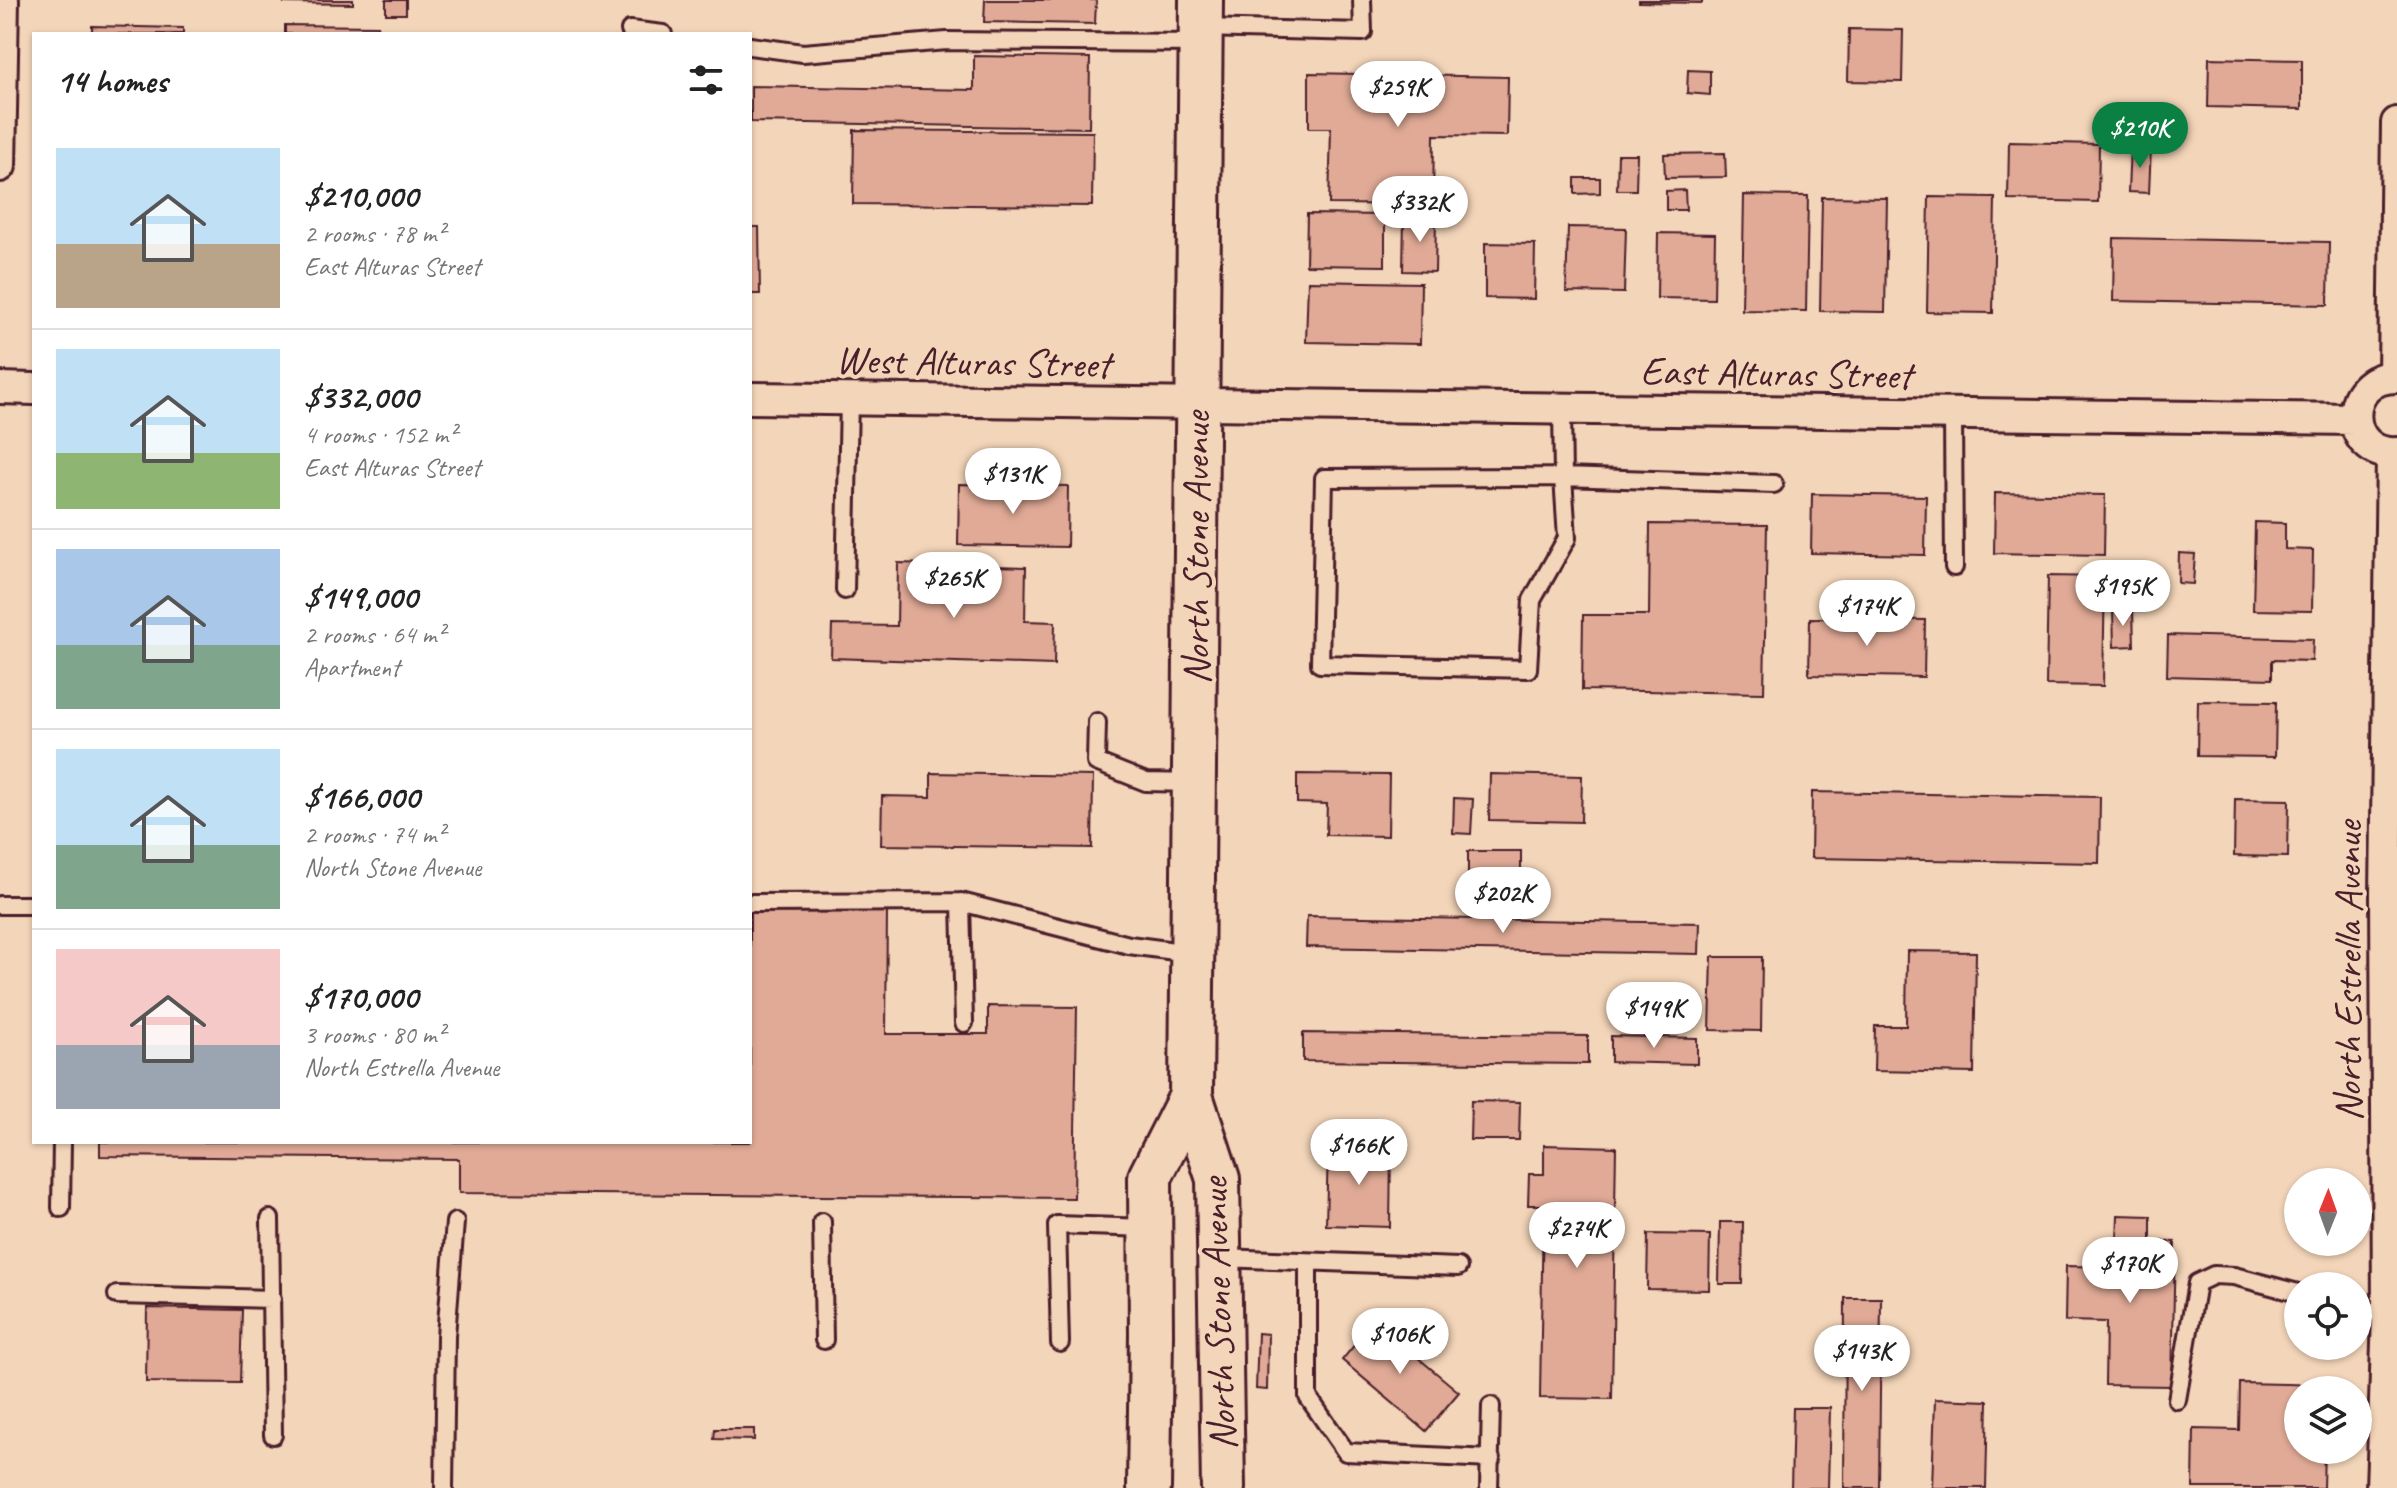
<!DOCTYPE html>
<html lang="en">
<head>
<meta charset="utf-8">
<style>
	:root { --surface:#fff; --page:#f6f6f6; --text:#222; --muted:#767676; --line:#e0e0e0; --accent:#0b8043 }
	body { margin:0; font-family:Caveat,sans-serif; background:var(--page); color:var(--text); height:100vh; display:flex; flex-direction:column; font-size:30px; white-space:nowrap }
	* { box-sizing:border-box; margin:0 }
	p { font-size:26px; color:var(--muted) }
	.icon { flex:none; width:44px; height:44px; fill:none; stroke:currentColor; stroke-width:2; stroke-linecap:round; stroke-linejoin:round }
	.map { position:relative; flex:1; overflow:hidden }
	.details { position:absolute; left:32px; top:32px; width:720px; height:1112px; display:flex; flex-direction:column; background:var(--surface); border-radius:0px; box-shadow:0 2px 6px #0004 }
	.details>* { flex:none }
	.needle { width:52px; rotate:1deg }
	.fabs { position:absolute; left:2284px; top:1168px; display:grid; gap:16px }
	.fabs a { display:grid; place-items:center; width:88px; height:88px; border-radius:50%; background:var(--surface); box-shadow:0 2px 6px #0004; font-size:40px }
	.price { position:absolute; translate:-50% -68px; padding:0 18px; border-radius:28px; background:#fff; color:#222; font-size:26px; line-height:52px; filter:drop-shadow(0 2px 4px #0008) }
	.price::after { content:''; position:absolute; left:50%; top:48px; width:24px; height:18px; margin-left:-12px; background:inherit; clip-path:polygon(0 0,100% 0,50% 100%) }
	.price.on { background:var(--accent); color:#fff }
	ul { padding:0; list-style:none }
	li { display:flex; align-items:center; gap:24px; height:200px; padding:0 24px }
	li+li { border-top:2px solid var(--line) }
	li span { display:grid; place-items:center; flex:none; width:224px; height:160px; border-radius:0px; color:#555 }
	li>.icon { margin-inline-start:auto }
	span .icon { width:96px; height:96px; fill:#fffc; stroke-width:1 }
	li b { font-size:34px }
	h2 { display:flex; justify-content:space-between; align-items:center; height:96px; padding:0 24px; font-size:34px }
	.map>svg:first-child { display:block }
	.building { fill:#e0aa96; stroke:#4a1f2b; stroke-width:2 }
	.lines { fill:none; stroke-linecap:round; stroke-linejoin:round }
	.lane-casing { stroke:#4a1f2b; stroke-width:22 }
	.street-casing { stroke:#4a1f2b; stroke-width:36 }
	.secondary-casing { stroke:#4a1f2b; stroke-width:48 }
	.lane { stroke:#f3d5b9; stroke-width:16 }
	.street { stroke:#f3d5b9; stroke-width:30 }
	.secondary { stroke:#f3d5b9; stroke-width:42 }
	.labels { text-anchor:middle; stroke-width:8; stroke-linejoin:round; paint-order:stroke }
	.street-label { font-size:40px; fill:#4a1f2b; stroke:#f3d5b9 }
</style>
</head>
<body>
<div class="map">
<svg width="2397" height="1488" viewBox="0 0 2397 1488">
	<rect width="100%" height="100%" fill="#f3d5b9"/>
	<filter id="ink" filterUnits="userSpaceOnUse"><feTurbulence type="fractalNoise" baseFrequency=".0125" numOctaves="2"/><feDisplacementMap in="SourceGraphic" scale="16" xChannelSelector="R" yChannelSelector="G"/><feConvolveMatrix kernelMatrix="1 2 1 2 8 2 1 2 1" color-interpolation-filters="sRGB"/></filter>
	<g filter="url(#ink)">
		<path class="building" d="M 284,0 L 353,0 L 353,4 L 284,3 Z
			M 386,0 L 406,0 L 406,14 L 386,14 Z
			M 985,0 L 1096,0 L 1095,24 L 984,22 Z
			M 1639,0 L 1702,0 L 1702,3 L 1639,2 Z
			M 285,25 L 378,26 L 378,34 L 285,34 Z
			M 92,26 L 183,28 L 183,34 L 92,34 Z
			M 1849,29 L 1903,30 L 1902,82 L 1848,81 Z
			M 974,56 L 1090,58 L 1089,128 L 751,122 L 751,86 L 974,90 Z
			M 2209,58 L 2302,60 L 2302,109 L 2208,107 Z
			M 1688,70 L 1710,71 L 1710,95 L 1687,93 Z
			M 1309,73 L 1508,77 L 1507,136 L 1434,135 L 1433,205 L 1329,204 L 1331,128 L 1309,128 Z
			M 854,130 L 1093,132 L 1092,206 L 853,204 Z
			M 2009,142 L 2099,144 L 2098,202 L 2008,200 Z
			M 2130,146 L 2151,147 L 2149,193 L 2128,192 Z
			M 1725,153 L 1726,177 L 1665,178 L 1664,154 Z
			M 1618,154 L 1637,154 L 1636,190 L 1617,190 Z
			M 1575,178 L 1600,178 L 1600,193 L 1575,194 Z
			M 1685,190 L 1686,210 L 1666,210 L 1666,191 Z
			M 1744,195 L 1808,196 L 1806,311 L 1742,310 Z
			M 1822,197 L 1887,198 L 1885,312 L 1820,311 Z
			M 1929,197 L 1995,198 L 1993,313 L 1927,312 Z
			M 1307,214 L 1385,215 L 1385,266 L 1306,265 Z
			M 1404,217 L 1436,217 L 1435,272 L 1403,271 Z
			M 750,227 L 759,227 L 760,294 L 750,294 Z
			M 1568,227 L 1626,228 L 1624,293 L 1566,292 Z
			M 1658,233 L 1715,234 L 1714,299 L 1657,298 Z
			M 2114,238 L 2329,242 L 2328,305 L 2113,301 Z
			M 1485,243 L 1535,244 L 1534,299 L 1485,298 Z
			M 1308,281 L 1421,283 L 1420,344 L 1306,342 Z
			M 959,484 L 1068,486 L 1067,547 L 958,545 Z
			M 1995,493 L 2105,495 L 2104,555 L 1994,553 Z
			M 1812,494 L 1926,496 L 1925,555 L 1811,553 Z
			M 2255,522 L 2285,523 L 2285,549 L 2313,550 L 2312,611 L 2253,610 Z
			M 1650,524 L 1767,525 L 1764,693 L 1582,690 L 1583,615 L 1649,615 Z
			M 2179,553 L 2195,554 L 2193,584 L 2178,583 Z
			M 898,563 L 1026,567 L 1025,621 L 1055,622 L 1054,665 L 831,658 L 832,625 L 897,626 Z
			M 2048,576 L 2105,577 L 2103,686 L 2046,685 Z
			M 2113,610 L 2133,610 L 2134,646 L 2114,647 Z
			M 1810,618 L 1925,620 L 1924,677 L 1809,675 Z
			M 2168,635 L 2313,639 L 2312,661 L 2272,660 L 2272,679 L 2167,676 Z
			M 2198,701 L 2276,702 L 2275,757 L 2197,756 Z
			M 931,773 L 1093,776 L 1092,848 L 881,845 L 882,796 L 931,797 Z
			M 1297,774 L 1389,775 L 1388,836 L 1326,835 L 1327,804 L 1297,803 Z
			M 1490,774 L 1582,776 L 1581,822 L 1489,820 Z
			M 1812,792 L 2100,797 L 2099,863 L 1811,858 Z
			M 1454,798 L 1473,799 L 1471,834 L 1453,833 Z
			M 2235,799 L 2289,800 L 2288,857 L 2234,856 Z
			M 1468,851 L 1521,851 L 1521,884 L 1468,884 Z
			M 750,909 L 887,911 L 886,1034 L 988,1034 L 988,1006 L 1077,1007 L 1074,1198 L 459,1193 L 459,1159 L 100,1156 L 100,1142 L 750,1142 Z
			M 1307,916 L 1700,923 L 1699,954 L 1306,947 Z
			M 1907,951 L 1976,952 L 1974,1073 L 1874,1071 L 1875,1026 L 1906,1026 Z
			M 1712,957 L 1762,957 L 1761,1031 L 1710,1030 Z
			M 1303,1033 L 1588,1036 L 1588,1064 L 1303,1061 Z
			M 1611,1036 L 1697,1038 L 1697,1064 L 1611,1062 Z
			M 1471,1101 L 1520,1102 L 1519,1140 L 1470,1140 Z
			M 1544,1145 L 1616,1147 L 1612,1399 L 1540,1398 L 1543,1205 L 1528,1205 L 1529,1174 L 1544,1174 Z
			M 1328,1147 L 1391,1149 L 1390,1227 L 1326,1225 Z
			M 2118,1215 L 2151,1216 L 2151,1241 L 2175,1242 L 2172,1386 L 2105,1385 L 2106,1322 L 2065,1321 L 2066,1266 L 2116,1267 Z
			M 1720,1222 L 1743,1222 L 1742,1284 L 1719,1284 Z
			M 1648,1234 L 1710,1235 L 1709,1290 L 1647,1289 Z
			M 1845,1298 L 1881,1298 L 1879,1488 L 1844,1488 Z
			M 147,1308 L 242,1310 L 240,1383 L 146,1382 Z
			M 1374,1321 L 1459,1392 L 1426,1431 L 1342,1360 Z
			M 1258,1333 L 1268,1334 L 1267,1390 L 1256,1389 Z
			M 2240,1383 L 2325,1385 L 2325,1390 L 2298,1390 L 2298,1450 L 2324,1450 L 2323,1488 L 2193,1488 L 2194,1429 L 2239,1430 Z
			M 1935,1399 L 1988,1401 L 1986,1488 L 1932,1488 Z
			M 1793,1408 L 1830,1408 L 1828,1488 L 1791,1488 Z
			M 715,1429 L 754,1429 L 754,1440 L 714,1439 Z"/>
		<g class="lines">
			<g class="lane-casing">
				<path id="lane" d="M 1201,28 L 1363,32 L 1362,0
					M 630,30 L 663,34
					M 750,46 L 803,53 L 947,41 L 1199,43
					M 1562,409 L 1563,477 L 1774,484
					M 1953,414 L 1954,567
					M 1563,477 L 1567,538 L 1532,600 L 1528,669 L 1320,664 L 1324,478 Z
					M 845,590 L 849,400
					M 1097,722 L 1096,762 L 1146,782 L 1193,783
					M 961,902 L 964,1023
					M 750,903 L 961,902 L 1129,945 L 1190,953
					M 0,905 L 34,905
					M 61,1208 L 62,1142
					M 270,1219 L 273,1435
					M 822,1222 L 824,1340
					M 1221,1258 L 1458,1267
					M 1308,1262 L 1308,1397 L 1346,1452 L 1491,1459
					M 117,1295 L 272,1299
					M 2358,1308 L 2388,1315
					M 1060,1343 L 1057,1225 L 1149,1228
					M 2177,1400 L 2197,1283 L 2214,1275 L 2234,1276 L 2298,1293
					M 444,1488 L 446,1336 L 455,1222
					M 1489,1488 L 1491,1406"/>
			</g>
			<g class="street-casing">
				<path id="street" d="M 0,166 L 3,0
					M 2394,376 L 2397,123
					M 2397,377 C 2340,376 2343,457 2397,453
					M 0,388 L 34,389
					M 750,398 L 2355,419
					M 2382,1488 L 2388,1315 L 2386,894 L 2392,454"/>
			</g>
			<g class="secondary-casing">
				<path id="secondary" d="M 1201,0 L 1191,1096 L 1218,1179 L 1223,1488
					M 1149,1488 L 1151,1334 L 1150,1177 L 1191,1096"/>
			</g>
			<use href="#lane" class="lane"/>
			<use href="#street" class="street"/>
			<use href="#secondary" class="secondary"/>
		</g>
	</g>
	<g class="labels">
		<g class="street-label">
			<text transform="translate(973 361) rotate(1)" y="14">West Alturas Street</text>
			<text transform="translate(1776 372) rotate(1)" y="14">East Alturas Street</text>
			<text transform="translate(1195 548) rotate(-90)" y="14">North Stone Avenue</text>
			<text transform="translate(2347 971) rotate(-90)" y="14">North Estrella Avenue</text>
			<text transform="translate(1217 1314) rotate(-92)" y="14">North Stone Avenue</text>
		</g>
	</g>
</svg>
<div class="fabs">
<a><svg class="needle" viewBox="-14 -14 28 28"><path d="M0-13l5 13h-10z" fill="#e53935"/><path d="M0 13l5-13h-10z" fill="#767676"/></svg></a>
<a><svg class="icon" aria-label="locate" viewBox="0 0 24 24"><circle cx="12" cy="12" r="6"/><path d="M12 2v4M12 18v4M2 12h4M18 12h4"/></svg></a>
<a><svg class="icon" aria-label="layers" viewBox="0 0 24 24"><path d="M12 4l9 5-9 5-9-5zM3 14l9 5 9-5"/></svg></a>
</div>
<b class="price" style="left:1398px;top:129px">$259K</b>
<b class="price on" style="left:2140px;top:170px">$210K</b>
<b class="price" style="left:1420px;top:244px">$332K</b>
<b class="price" style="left:1013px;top:516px">$131K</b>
<b class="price" style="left:954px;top:620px">$265K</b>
<b class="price" style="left:2123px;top:628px">$195K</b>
<b class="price" style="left:1867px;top:648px">$174K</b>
<b class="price" style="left:1503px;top:935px">$202K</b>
<b class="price" style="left:1654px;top:1050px">$149K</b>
<b class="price" style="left:1359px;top:1187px">$166K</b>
<b class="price" style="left:1577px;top:1270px">$274K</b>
<b class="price" style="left:2130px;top:1305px">$170K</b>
<b class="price" style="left:1400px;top:1376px">$106K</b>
<b class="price" style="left:1862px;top:1393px">$143K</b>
<section class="details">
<h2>14 homes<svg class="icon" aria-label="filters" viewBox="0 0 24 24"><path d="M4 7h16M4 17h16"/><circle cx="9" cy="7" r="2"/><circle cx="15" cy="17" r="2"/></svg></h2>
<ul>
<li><span style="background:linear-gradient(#bfe0f5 60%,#b9a48a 0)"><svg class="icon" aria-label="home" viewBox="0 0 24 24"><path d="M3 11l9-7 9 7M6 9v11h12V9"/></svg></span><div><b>$210,000</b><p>2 rooms · 78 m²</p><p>East Alturas Street</p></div></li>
<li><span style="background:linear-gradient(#bfe0f5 65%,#8fb573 0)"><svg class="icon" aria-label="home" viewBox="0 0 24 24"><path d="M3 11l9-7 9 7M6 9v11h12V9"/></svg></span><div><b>$332,000</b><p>4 rooms · 152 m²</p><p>East Alturas Street</p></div></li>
<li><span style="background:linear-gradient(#a9c7e8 60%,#7fa58c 0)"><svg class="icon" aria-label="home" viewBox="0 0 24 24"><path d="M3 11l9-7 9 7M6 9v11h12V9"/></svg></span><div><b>$149,000</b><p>2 rooms · 64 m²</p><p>Apartment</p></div></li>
<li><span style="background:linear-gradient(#bfe0f5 60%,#7fa58c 0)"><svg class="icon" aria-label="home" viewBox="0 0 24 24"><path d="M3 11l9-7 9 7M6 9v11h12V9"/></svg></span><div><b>$166,000</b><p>2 rooms · 74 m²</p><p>North Stone Avenue</p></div></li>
<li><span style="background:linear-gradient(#f6c9c9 60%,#9aa5b1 0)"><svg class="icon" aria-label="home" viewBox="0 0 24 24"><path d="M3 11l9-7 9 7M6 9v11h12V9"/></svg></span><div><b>$170,000</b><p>3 rooms · 80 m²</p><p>North Estrella Avenue</p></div></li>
</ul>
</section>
</div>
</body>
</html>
